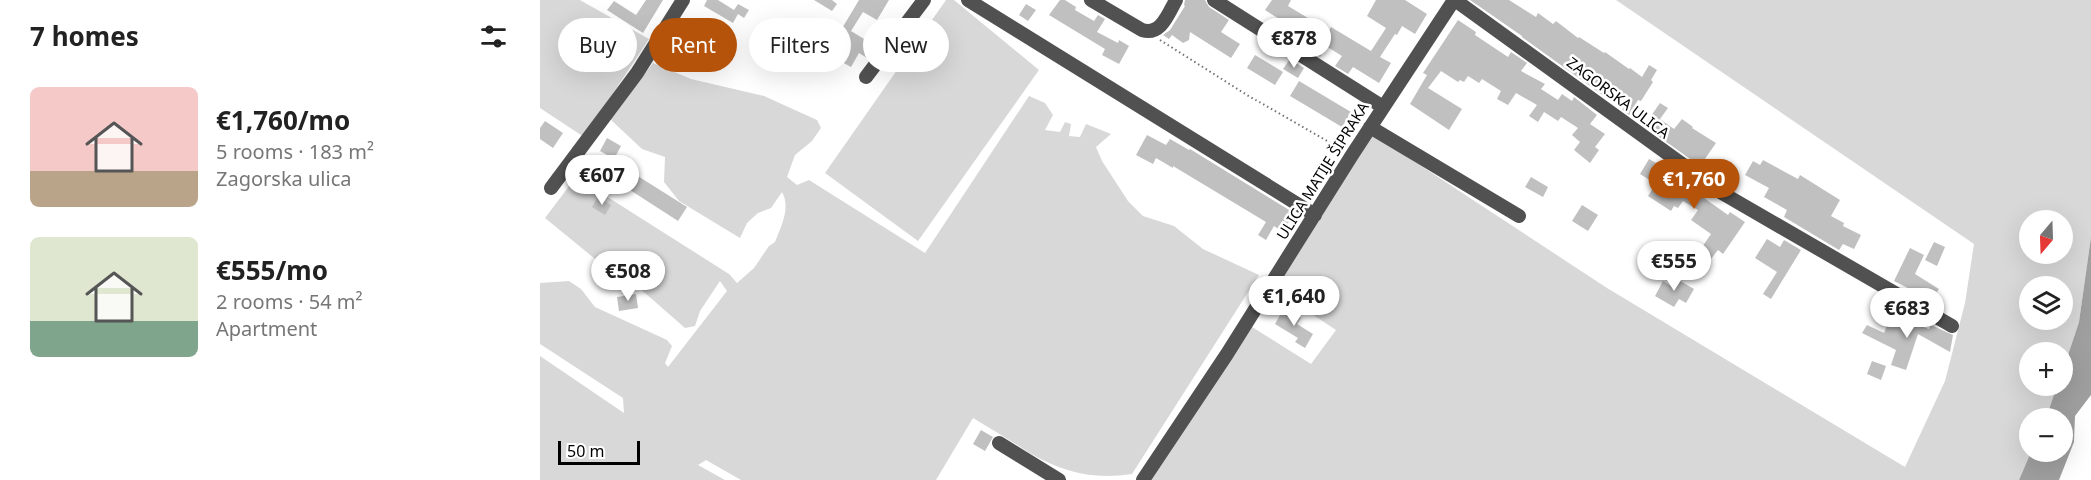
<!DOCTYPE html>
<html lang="en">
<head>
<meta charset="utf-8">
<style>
	:root { --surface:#fff; --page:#f2f2f2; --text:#222; --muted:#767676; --accent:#b45309 }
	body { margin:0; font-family:"Noto Sans",sans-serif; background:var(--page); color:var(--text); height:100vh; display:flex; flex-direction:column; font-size:22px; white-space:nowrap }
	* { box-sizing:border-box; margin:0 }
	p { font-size:20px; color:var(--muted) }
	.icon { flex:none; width:33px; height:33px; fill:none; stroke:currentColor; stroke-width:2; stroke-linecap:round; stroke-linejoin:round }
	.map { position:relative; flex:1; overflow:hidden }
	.panel { display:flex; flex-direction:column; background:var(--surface); width:540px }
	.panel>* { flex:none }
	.top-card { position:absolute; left:18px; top:18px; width:570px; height:54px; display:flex; gap:12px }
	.needle { width:39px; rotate:199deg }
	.tools { position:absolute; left:1479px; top:210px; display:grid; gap:12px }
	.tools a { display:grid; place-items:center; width:54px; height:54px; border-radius:50%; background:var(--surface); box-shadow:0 6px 24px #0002; font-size:30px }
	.scale { position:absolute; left:18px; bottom:15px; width:82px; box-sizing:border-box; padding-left:6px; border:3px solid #000; border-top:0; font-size:16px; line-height:21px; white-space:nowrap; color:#000; -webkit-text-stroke:4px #fff; paint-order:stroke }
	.price { position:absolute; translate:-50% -51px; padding:0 14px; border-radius:21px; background:#fff; color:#222; font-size:20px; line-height:39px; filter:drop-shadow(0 2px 3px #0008) }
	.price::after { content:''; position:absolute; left:50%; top:36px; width:18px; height:14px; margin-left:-9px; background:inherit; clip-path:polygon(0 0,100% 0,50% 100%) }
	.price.selected { background:var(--accent); color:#fff }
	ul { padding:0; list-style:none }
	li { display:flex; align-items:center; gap:18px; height:150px; padding:0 30px }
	li span { display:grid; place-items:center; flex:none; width:168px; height:120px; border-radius:9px; color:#555 }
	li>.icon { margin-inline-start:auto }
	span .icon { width:72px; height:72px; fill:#fffc; stroke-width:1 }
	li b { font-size:26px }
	h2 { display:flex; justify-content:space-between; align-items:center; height:72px; padding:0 30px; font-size:26px }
	.tag { padding:0 21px; border-radius:27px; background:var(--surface); box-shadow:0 6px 24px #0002; font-size:21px; line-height:54px }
	.tag.selected { background:var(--accent); color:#fff }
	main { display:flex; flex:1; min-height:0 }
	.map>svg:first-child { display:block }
	.green { fill:#d8d8d8; fill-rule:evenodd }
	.water { fill:#9f9f9f }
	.building { fill:#c0c0c0 }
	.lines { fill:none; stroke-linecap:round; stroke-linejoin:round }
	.path { stroke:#737373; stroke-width:2; stroke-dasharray:1.5 3; stroke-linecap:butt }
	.minor { stroke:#515151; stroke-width:14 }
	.labels { text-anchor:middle; stroke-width:5; stroke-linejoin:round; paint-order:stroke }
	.street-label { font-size:15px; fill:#000; stroke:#fff }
</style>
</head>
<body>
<main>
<section class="panel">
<h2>7 homes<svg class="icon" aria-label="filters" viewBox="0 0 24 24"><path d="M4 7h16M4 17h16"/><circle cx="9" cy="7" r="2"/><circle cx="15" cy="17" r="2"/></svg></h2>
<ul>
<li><span style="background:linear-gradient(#f6c9c9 70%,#b9a48a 0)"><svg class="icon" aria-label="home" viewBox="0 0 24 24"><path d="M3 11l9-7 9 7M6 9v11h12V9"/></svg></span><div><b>€1,760/mo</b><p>5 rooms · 183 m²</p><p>Zagorska ulica</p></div></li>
<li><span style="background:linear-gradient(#dfe7d0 70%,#7fa58c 0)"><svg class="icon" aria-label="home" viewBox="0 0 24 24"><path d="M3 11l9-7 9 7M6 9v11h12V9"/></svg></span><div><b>€555/mo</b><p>2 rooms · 54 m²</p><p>Apartment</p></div></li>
</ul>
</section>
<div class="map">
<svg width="1551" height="480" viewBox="0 0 1551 480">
	<rect width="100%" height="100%" fill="#fff"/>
	<path class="green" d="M 0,0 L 40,0 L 109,39 L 44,137 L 0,108 Z
		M 406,0 L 414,0 L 499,70 L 378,241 L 285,173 Z
		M 1076,0 L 1551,0 L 1551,237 L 1539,322 L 1523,370 L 1522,352 L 1490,352 L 1490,386 L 1517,386 L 1506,418 L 1490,418 L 1490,452 L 1491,452 L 1479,480 L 610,480 L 709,325 L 771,364 L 796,330 L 734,289 L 791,194 L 834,135 L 1067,288 L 1365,467 L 1405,381 L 1425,303 L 1434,244 ZM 1490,220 L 1522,220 L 1522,254 L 1490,254 ZM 1490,286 L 1522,286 L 1522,320 L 1490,320 Z
		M 113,63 L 151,79 L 224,96 L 277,120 L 281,128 L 272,141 L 255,155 L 247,177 L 257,185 L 269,180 L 385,253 L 489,96 L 505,103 L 513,115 L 505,130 L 520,132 L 525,122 L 531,124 L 529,136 L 540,137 L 546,124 L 571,134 L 556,147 L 562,161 L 588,201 L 603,216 L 634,226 L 663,249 L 719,275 L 592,474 C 552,480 522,472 488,452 C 470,440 451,429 433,418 L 396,480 L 201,480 L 166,460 L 158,465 L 185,480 L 0,480 L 0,356 L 84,413 L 83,398 L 0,344 L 0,283 L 29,281 L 41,289 L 55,307 L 127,340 L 132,346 L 125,363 L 128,367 L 187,291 L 180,281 L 160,311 L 155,326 L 145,328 L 97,286 L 71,272 L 5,218 L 36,177 L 189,274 L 197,283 L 214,268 L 229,246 L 235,242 C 241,226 251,208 242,192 L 231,208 L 218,213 L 207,223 L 200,238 L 139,201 L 124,182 L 125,157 L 102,149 L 70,119 Z"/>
	<path class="water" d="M 1551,237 L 1551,395 L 1535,416 L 1534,442 L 1519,480 L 1479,480 L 1491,452 L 1522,452 L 1522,418 L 1506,418 L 1517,386 L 1522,386 L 1523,370 L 1539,322 Z"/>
	<path class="building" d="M 106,0 L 123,0 L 103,33 L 67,10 L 74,1 L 96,15 Z
		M 167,0 L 178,0 L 194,10 L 198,4 L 209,10 L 204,18 L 198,14 L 193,23 L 164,6 Z
		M 274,0 L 292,0 L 297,4 L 292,11 Z
		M 319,0 L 349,0 L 337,20 L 323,12 L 311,31 L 334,45 L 327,58 L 319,53 L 311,67 L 267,43 L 281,19 L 301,30 Z
		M 520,0 L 525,0 L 536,7 L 535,10 L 554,21 L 558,15 L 565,19 L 557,32 L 578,43 L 579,40 L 589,46 L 579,64 L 562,55 L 565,49 L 509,15 Z
		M 645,0 L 665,0 L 669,7 L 689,20 L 681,32 L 700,44 L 691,58 L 650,32 L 649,40 L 643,43 L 632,35 L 629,39 L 623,35 L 630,30 L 645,6 L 644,5 Z
		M 732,0 L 751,0 L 748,6 L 773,21 L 765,35 L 725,10 Z
		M 836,0 L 865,0 L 887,14 L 875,34 L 862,26 L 857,35 L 855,34 L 840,57 L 851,63 L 839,83 L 813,67 L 808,74 L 795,66 L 802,56 L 781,43 L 791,27 L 831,51 L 846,28 L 827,16 Z
		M 930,0 L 969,0 L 996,17 L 998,13 L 1013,24 L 1016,21 L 1038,38 L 1039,37 L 1064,53 L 1065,52 L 1089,69 L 1090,68 L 1102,77 L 1109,65 L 1117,70 L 1111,80 L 1113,82 L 1101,101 L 1098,100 L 1089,115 L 1082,110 L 1087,102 L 1071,89 L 1065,97 L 982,37 L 982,36 Z
		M 486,4 L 496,10 L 488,21 L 479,15 Z
		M 918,20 L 936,32 L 935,35 L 968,57 L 971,52 L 987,63 L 981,71 L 1005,84 L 1001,89 L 1018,100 L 1022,94 L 1032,101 L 1034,97 L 1057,115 L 1050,124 L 1065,134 L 1055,147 L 1059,150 L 1050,163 L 1034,150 L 1040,142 L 1032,135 L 1038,128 L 1021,117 L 1018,121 L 1004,112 L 998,122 L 989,116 L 997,105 L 976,93 L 968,105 L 957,99 L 961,91 L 942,79 L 939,83 L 928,76 L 924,82 L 920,80 L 918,82 L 901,71 L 888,88 L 922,109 L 909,130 L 870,104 L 887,75 L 883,73 Z
		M 763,35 L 785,49 L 780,57 L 758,42 Z
		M 715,55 L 743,72 L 735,85 L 707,68 Z
		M 750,59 L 764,68 L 758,78 L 743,69 Z
		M 759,81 L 811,112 L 802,127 L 750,96 Z
		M 1120,103 L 1128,108 L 1120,119 L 1134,129 L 1142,119 L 1153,127 L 1152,128 L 1176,143 L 1160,166 L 1104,126 Z
		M 5,121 L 23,133 L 13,148 L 0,139 L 0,128 Z
		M 607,135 L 626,145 L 630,139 L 649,150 L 650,149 L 754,213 L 743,232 L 734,226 L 726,240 L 718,235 L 726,222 L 633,166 L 633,168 L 616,158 L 613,164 L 596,155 Z
		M 67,138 L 81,146 L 74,159 L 60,151 Z
		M 66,156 L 147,207 L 138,221 L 73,179 L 71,182 L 56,173 Z
		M 1109,159 L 1123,167 L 1122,169 L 1159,191 L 1157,193 L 1188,215 L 1190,212 L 1205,222 L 1183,254 L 1178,250 L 1167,264 L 1156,256 L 1171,234 L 1151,220 L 1158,210 L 1143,201 L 1138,208 L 1134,206 L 1131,211 L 1108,196 L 1116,184 L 1100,174 Z
		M 1223,160 L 1258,179 L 1260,175 L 1300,200 L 1291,216 L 1304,223 L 1303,226 L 1321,235 L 1314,249 L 1303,244 L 1299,250 L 1244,217 L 1247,210 L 1224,197 L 1229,188 L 1205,175 L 1213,161 L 1220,165 Z
		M 991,177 L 1008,187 L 1003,197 L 985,187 Z
		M 58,197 L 71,205 L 65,215 L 52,207 Z
		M 1042,205 L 1058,215 L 1048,231 L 1032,221 Z
		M 1227,239 L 1240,247 L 1244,240 L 1261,250 L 1231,299 L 1223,294 L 1237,272 L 1215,258 Z
		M 1394,242 L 1405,247 L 1397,266 L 1385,260 Z
		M 1370,248 L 1384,255 L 1375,274 L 1399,289 L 1390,303 L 1373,293 L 1374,291 L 1354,281 Z
		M 1135,278 L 1154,289 L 1146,303 L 1139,299 L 1134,307 L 1115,296 L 1123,281 L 1131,286 Z
		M 96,294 L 98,308 L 79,311 L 77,297 Z
		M 744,308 L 761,318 L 757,324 L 773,334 L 765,348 L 755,342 L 758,338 L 735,324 Z
		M 1351,315 L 1389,329 L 1391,325 L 1413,335 L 1410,352 L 1378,334 L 1366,370 L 1351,365 L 1356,350 L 1322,333 L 1327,325 L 1344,333 Z
		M 1332,361 L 1346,366 L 1341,380 L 1327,374 Z
		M 441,430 L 453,437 L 445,451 L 433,444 Z"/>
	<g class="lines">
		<path class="path" d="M 620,40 L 707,95 L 803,150"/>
		<path class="minor" d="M 428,0 L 775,215
			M 551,0 L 602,30 C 621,36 628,14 636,0
			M 674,0 L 843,107
			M 915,0 L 1182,193 L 1412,326
			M 326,77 L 384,0
			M 830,127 L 979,216
			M 11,188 L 97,73 L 143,0
			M 459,443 L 519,480
			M 603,480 L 687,354 L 812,155 L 914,0"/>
	</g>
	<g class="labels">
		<g class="street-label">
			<text transform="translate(1078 98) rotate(37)" y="5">ZAGORSKA ULICA</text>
			<text transform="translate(783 171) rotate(-58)" y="5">ULICA MATIJE ŠIPRAKA</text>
		</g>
	</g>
</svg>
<div class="tools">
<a><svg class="needle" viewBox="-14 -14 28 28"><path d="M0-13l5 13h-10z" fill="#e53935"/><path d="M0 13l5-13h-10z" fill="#767676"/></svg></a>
<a><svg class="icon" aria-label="layers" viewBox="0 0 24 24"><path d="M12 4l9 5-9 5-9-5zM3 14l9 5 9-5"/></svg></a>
<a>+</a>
<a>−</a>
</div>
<div class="scale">50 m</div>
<b class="price" style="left:754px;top:69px">€878</b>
<b class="price" style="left:62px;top:206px">€607</b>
<b class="price selected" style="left:1154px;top:210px">€1,760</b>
<b class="price" style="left:1134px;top:292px">€555</b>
<b class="price" style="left:88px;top:302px">€508</b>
<b class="price" style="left:754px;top:327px">€1,640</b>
<b class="price" style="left:1367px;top:339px">€683</b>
<div class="top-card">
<a class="tag">Buy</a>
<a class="tag selected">Rent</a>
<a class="tag">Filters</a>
<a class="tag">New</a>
</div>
</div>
</main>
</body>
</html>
